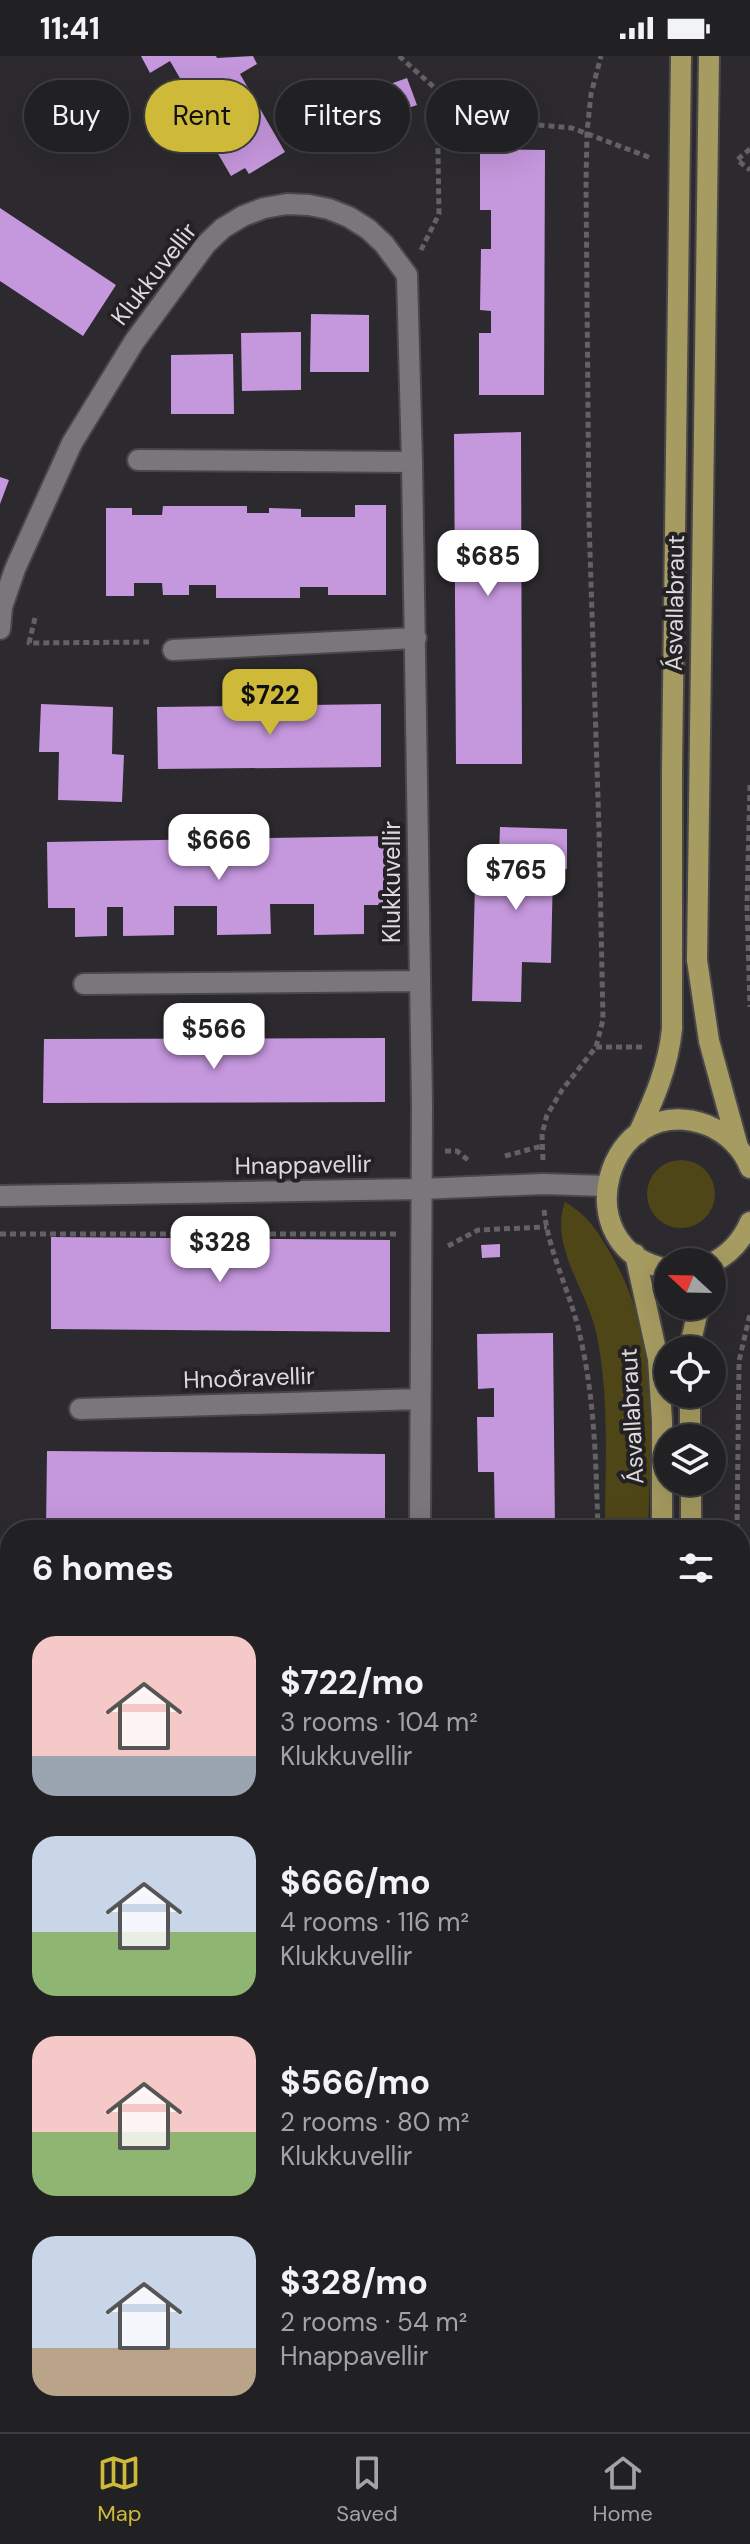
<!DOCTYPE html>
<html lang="en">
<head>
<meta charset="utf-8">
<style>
	:root { --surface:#212022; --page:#2d2d2f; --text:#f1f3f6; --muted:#a2a3a5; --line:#3e3e40; --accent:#ceb938 }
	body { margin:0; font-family:"DM Sans",sans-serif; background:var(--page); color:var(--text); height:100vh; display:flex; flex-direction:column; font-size:30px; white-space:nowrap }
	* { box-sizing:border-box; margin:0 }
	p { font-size:26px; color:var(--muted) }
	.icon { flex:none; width:44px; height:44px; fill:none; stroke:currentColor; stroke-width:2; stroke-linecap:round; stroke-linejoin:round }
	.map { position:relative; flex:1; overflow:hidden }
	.side { position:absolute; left:0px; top:1464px; width:750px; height:912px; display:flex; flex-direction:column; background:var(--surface); border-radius:32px 32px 0 0; box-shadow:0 8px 32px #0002,0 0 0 2px var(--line) }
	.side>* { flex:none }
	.top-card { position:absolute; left:24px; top:24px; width:702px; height:72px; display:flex; gap:16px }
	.needle { width:52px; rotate:292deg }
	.controls { position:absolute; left:654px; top:1192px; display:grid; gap:16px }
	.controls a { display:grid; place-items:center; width:72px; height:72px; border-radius:50%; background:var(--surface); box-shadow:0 8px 32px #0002,0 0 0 2px var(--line); font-size:40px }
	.price { position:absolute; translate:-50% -68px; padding:0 18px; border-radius:16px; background:#fff; color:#222; font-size:26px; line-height:52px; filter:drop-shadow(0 2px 4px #0008) }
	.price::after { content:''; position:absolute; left:50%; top:48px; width:24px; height:18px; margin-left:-12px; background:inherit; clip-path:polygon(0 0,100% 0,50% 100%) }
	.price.selected { background:var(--accent); color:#111 }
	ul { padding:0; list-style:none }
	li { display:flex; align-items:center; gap:24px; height:200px; padding:0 32px }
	li span { display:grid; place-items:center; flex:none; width:224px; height:160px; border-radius:24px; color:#555 }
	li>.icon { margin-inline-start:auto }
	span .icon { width:96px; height:96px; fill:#fffc; stroke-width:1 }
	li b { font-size:34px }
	h2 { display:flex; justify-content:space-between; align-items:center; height:96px; padding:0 32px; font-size:34px }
	.chip { padding:0 28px; border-radius:36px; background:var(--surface); box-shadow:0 8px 32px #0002,0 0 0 2px var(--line); font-size:28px; line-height:72px }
	.chip.selected { background:var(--accent); color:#111 }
	.status { display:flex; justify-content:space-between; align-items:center; height:56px; padding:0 40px; background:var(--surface); direction:ltr }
	.status svg { height:22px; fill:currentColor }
	.dock { display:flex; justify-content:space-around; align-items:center; height:112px; border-top:2px solid var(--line); background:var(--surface); font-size:22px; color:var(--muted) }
	.dock a { display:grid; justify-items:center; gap:4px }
	.dock .selected { color:var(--accent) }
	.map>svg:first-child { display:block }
	.green { fill:#4e4616 }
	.building { fill:#c597dd }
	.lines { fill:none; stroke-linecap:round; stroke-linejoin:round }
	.minor-casing { stroke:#49474a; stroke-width:24 }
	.major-casing { stroke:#49474a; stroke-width:24 }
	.path { stroke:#636164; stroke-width:5; stroke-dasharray:6 4; stroke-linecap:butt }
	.minor { stroke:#7a777b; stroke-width:20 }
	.major { stroke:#a69b60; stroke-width:20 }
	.labels { text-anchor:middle; stroke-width:8; stroke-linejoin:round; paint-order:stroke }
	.street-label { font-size:24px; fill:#dcdadd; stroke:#232124 }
</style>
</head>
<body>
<div class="status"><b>11:41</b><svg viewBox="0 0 49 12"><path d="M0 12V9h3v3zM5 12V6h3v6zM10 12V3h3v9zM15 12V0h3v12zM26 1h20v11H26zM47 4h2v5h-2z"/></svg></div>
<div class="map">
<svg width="750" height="2376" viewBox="0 0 750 2376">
	<rect width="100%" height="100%" fill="#2c2a2e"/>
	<path class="green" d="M647 1138a34 34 0 1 1 68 0a34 34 0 1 1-68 0Z
		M 565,1146 C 590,1161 598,1176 612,1200 C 662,1287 651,1378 648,1474 L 605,1474 C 605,1408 610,1340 596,1276 C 587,1234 549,1190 565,1146 Z
		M 521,2366 L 561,2366 L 560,2376 L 520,2376 Z"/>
	<path class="building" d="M 141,0 L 216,0 L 217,2 L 253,0 L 257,8 L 240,18 L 285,96 L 249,118 L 245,112 L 231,120 L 193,55 L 183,61 L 167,32 L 181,24 L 170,5 L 150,17 Z
		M 407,22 L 417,49 L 400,55 L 390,28 Z
		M 480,93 L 545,94 L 544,339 L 479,339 L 479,277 L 491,277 L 491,255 L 480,254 L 481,193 L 491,193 L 491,154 L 480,154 Z
		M 0,152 L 116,229 L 83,280 L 0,225 Z
		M 311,258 L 369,259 L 369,316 L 310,316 Z
		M 301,276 L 301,334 L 242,335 L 241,277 Z
		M 233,298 L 234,358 L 171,358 L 171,299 Z
		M 521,376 L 522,708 L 456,708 L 454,378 Z
		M 0,421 L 9,424 L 0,448 Z
		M 355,449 L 386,449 L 386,539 L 328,539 L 328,531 L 300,531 L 300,542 L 216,542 L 216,529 L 189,529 L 189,539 L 163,539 L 162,527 L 134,527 L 134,540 L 106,540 L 106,452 L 132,452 L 132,459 L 162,459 L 163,450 L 247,450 L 247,457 L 269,457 L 269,452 L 301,453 L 301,461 L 355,461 Z
		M 41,648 L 113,651 L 112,698 L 124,699 L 122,746 L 58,744 L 59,696 L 39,696 Z
		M 381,648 L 381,711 L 158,713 L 157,651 Z
		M 500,771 L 567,773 L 567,813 L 553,812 L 551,907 L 522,906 L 521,946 L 472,945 L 475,828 L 498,828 Z
		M 389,780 L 390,849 L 364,849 L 364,878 L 314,879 L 314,848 L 270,848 L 271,878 L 217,879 L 217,850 L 174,850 L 174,879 L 123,880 L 123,851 L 107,851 L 107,880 L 75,881 L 75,852 L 48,852 L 47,786 Z
		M 385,982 L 385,1046 L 43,1047 L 44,983 Z
		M 51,1181 L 390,1184 L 390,1276 L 51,1273 Z
		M 500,1188 L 500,1201 L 482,1202 L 481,1189 Z
		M 553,1277 L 555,1474 L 495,1474 L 494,1416 L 478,1416 L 477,1361 L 494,1361 L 494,1332 L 478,1333 L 477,1278 Z
		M 47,1395 L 385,1398 L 385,1474 L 46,1474 Z
		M 0,1591 L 10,1593 L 10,1678 L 0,1676 Z
		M 0,1795 L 10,1797 L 10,1947 L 6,1969 L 10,1969 L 10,2002 L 0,2000 Z
		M 748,2055 L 750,2056 L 750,2238 L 740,2236 L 740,2106 Z
		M 740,2262 L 750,2263 L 750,2376 L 695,2376 L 696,2366 L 740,2366 Z
		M 200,2366 L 266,2366 L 265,2376 L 233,2376 L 199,2370 Z
		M 405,2366 L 453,2366 L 451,2376 L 403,2376 Z
		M 51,2367 L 96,2374 L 96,2376 L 49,2376 Z"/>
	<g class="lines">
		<g class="minor-casing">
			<path id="minor" d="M 138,404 L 412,406
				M 0,573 L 2,551 L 15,513 L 72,387 L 134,286 L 206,188 L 223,172 L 243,160 L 264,152 L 287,148 L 309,149 L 329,153 L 349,161 L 368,173 L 384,188 L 407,219 L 412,406 L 422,1049 L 420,1474
				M 173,594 L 416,582
				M 84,928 L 419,925
				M 0,1140 L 421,1133 L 543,1128 L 606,1130
				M 80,1353 L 420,1343
				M 0,1751 L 10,1753
				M 0,2376 L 10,2316
				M 339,2376 L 341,2366"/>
		</g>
		<g class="major-casing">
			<path id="major" d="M 709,0 L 697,904 L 709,985 L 738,1091
				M 638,1078 C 654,1043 668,1012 672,973 L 672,714 L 681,0
				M 635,1198 L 658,1303 L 662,1365 L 662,1474
				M 712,1207 C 730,1198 742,1185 750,1166
				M 668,1213 C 562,1194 606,1032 707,1069 C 727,1077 743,1093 750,1112
				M 689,1294 L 699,1250
				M 690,1338 L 690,1382
				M 691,1474 L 691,1426
				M 575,2376 L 576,2366
				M 605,2376 L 607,2366"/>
		</g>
		<path class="path" d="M 399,0 L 437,34 L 488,61 L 506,66 L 572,72 L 651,102
			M 750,93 L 737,104 L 750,114
			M 421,194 L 439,158 L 437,34
			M 35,562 L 29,587 L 149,586
			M 750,729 L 747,849 L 750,951
			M 596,991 L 645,991
			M 445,1095 L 457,1095 L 468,1104
			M 505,1100 L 542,1090
			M 543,1104 L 542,1078 L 547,1059 L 562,1034 L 596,991 L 603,964 L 599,773 L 589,465 L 586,127 L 587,76 L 591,38 L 601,0
			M 544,1154 C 549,1199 572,1239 581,1284 C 595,1347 596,1410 598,1474
			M 0,1178 L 397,1178
			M 448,1190 L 478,1174 L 547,1171
			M 737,1474 L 739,1305 L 750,1258
			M 0,1518 L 10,1519
			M 740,1980 L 750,1981
			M 740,2246 L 750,2247
			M 511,2376 L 513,2366
			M 658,2376 L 660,2366"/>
		<use href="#minor" class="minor"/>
		<use href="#major" class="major"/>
	</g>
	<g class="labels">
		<g class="street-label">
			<text transform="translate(154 218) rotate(-52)" y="8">Klukkuvellir</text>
			<text transform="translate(675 547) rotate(-89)" y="8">Ásvallabraut</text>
			<text transform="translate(392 826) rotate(-90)" y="8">Klukkuvellir</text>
			<text transform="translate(303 1109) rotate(-1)" y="8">Hnappavellir</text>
			<text transform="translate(249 1322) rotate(-2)" y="8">Hnoðravellir</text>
			<text transform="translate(632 1360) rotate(-93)" y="8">Ásvallabraut</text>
		</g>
	</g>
</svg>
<div class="controls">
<a><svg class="needle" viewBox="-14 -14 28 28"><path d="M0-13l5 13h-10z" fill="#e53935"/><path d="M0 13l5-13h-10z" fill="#a2a3a5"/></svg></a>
<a><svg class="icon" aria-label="locate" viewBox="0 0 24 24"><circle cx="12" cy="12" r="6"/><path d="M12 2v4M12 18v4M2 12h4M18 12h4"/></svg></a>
<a><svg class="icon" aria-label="layers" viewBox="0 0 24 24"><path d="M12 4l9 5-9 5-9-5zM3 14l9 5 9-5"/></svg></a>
</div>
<b class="price" style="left:488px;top:542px">$685</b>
<b class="price selected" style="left:270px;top:681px">$722</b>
<b class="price" style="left:219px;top:826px">$666</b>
<b class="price" style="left:516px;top:856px">$765</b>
<b class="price" style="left:214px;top:1015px">$566</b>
<b class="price" style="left:220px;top:1228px">$328</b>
<div class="top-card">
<a class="chip">Buy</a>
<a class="chip selected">Rent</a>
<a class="chip">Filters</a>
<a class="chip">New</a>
</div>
<section class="side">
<h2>6 homes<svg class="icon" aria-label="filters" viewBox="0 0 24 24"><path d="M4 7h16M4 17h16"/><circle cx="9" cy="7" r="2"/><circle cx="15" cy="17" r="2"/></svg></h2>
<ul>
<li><span style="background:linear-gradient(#f6c9c9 75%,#9aa5b1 0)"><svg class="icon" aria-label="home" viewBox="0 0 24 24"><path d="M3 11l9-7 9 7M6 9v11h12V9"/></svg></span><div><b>$722/mo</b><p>3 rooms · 104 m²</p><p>Klukkuvellir</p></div></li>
<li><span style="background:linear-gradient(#c9d6e8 60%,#8fb573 0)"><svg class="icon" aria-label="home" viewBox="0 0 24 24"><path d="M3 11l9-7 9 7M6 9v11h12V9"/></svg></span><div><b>$666/mo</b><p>4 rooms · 116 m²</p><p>Klukkuvellir</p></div></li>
<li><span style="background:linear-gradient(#f6c9c9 60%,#8fb573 0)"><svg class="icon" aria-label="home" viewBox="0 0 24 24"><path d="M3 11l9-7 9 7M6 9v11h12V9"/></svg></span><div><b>$566/mo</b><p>2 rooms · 80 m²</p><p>Klukkuvellir</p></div></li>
<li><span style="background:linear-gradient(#c9d6e8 70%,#b9a48a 0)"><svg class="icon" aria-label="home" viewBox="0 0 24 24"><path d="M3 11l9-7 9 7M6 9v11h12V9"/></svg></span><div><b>$328/mo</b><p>2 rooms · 54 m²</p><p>Hnappavellir</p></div></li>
</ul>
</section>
</div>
<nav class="dock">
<a class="selected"><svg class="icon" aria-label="map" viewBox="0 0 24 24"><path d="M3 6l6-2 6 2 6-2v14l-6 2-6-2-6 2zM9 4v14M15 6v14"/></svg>Map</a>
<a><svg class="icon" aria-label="saved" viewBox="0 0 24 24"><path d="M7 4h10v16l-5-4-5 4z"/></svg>Saved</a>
<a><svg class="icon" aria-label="home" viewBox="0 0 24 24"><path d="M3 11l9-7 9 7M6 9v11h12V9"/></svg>Home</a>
</nav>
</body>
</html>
